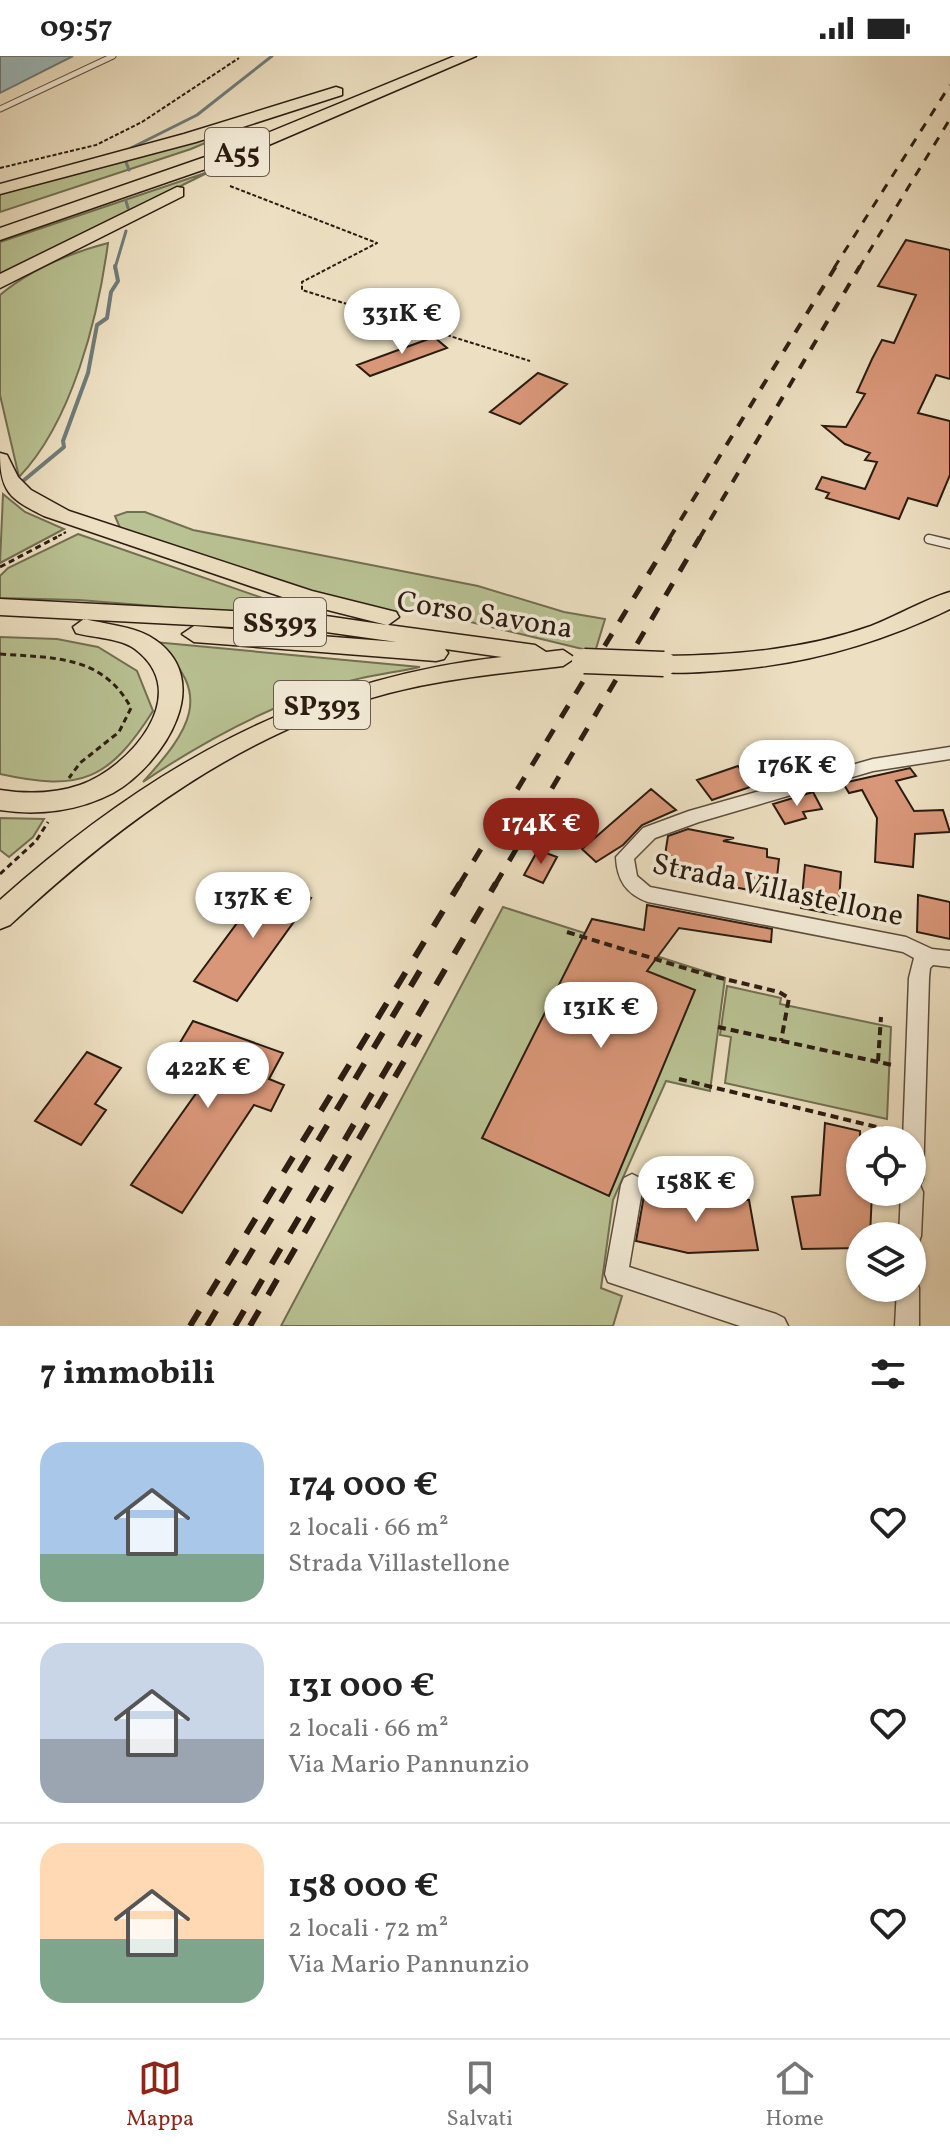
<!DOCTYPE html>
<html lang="it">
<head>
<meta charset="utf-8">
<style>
	:root { --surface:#fff; --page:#f6f6f6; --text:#222; --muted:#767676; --line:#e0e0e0; --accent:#8f2418 }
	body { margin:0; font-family:Vollkorn,serif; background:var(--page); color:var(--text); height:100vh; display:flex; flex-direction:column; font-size:30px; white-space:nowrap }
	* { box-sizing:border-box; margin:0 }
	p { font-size:26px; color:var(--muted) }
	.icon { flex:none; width:44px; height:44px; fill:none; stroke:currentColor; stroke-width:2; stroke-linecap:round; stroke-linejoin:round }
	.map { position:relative; height:1270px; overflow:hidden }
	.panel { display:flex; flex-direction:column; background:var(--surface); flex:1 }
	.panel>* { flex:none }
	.tools { position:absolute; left:846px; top:1070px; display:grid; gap:16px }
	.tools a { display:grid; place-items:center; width:80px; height:80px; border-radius:50%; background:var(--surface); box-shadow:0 2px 6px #0004; font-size:40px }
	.price { position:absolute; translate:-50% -68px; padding:0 18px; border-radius:28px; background:#fff; color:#222; font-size:26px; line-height:52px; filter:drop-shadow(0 2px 4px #0008) }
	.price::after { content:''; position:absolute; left:50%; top:48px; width:24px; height:18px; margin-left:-12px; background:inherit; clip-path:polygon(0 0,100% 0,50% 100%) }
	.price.selected { background:var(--accent); color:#fff }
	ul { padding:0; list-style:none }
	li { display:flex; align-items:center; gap:24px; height:200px; padding:0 40px }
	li+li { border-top:2px solid var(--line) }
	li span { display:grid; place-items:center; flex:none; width:224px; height:160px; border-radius:24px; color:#555 }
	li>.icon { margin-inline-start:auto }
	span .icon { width:96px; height:96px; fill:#fffc; stroke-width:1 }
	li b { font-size:34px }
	h2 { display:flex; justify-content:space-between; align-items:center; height:96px; padding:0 40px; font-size:34px }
	.status { display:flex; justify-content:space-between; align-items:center; height:56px; padding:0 40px; background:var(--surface); direction:ltr }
	.status svg { height:22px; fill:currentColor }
	.tab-bar { display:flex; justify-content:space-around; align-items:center; height:112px; border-top:2px solid var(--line); background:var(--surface); font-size:22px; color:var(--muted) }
	.tab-bar a { display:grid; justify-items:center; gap:4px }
	.tab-bar .selected { color:var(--accent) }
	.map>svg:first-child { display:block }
	.green { fill:#b9c293; stroke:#726f52; stroke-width:2 }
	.water { fill:#9dbbbd; stroke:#6f7b78; stroke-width:2 }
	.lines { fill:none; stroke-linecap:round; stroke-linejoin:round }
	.stream-far1 { stroke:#6f7b78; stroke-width:3 }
	.stream { stroke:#6f7b78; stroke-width:4 }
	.building { fill:#d99779; stroke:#2b1c11; stroke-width:2 }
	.service-far1-casing { stroke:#5c4d3d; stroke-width:7 }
	.service-casing { stroke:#5c4d3d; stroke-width:11 }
	.minor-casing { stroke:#5c4d3d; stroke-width:3 }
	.primary-casing { stroke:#2b1c11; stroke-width:3 }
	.motorway-casing { stroke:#2b1c11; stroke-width:3 }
	.path-far2 { stroke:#2b1c11; stroke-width:2; stroke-dasharray:4 2; stroke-linecap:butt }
	.path-far1 { stroke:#2b1c11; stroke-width:3; stroke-dasharray:6 4; stroke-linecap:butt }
	.path { stroke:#2b1c11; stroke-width:4; stroke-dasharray:8 5; stroke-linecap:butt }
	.service-far1 { stroke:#f3ebd7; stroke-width:5 }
	.service { stroke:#f3ebd7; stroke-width:8 }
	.minor { fill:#f3ebd7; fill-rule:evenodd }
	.primary { fill:#ede0c2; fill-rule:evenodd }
	.motorway { fill:#ede0c2; fill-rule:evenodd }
	.rail-far3 { stroke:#2b1c11; stroke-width:3; stroke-dasharray:9 9; stroke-linecap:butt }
	.rail-far2 { stroke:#2b1c11; stroke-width:4; stroke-dasharray:11 11; stroke-linecap:butt }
	.rail-far1 { stroke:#2b1c11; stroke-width:5; stroke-dasharray:14 14; stroke-linecap:butt }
	.rail { stroke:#2b1c11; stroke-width:6; stroke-dasharray:18 18; stroke-linecap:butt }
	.primary-bridge-casing { stroke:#2b1c11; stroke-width:27; stroke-linecap:butt }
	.primary-bridge { stroke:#ede0c2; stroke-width:24 }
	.labels { text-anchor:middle; stroke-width:7; stroke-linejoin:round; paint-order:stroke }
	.shield { fill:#f3ebd7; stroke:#675a4c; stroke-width:2 }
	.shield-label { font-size:28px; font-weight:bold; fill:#2b1c11 }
	.street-label { font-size:30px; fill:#2b1c11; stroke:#f3ebd7 }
</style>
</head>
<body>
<div class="status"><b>09:57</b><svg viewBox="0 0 49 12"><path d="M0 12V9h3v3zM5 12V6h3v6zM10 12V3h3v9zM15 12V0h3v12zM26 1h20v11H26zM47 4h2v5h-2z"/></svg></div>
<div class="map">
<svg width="950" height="1270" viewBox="0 0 950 1270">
	<rect width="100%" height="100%" fill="#ede0c2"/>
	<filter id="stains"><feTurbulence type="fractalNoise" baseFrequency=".0025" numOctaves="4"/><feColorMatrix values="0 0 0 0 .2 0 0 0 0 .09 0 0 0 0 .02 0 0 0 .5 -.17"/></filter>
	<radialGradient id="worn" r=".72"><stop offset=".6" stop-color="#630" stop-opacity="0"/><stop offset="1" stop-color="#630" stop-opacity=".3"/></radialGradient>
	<path class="green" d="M 231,76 L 191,93 L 0,156 L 0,138 Z
		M 211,115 L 12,213 L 0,221 L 0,186 Z
		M 108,187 C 98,262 72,366 19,421 L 0,339 L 0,239 C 30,214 70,197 108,187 Z
		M 3,438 L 25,456 L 64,473 L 0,507 Z
		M 127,456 L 145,456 L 193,474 L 478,530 L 564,556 L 605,563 L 595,596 L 437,558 L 372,554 L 338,547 L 120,472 L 115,460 Z
		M 78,478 L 326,564 L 79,544 L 0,542 L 0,520 L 8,512 Z
		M 0,581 L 57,583 L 98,591 L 137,615 L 153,655 C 109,724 81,736 0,718 Z
		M 154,586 L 420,611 C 393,617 362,620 336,629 C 267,651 202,686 143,726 C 188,676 217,638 154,586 Z
		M 0,762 L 44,763 L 33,781 L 9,801 L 0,794 Z
		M 503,851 L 725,922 L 710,1035 L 666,1025 L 613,1144 L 601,1232 L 622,1240 L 613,1270 L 281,1270 Z
		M 727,930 L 781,942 L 780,948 L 891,971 L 887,1063 L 725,1027 L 731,981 L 720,979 Z"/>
	<path class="water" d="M 0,0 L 73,0 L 0,37 Z"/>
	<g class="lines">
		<path class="stream-far1" d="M 131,92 L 197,59 L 272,0
			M 126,106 L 129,114
			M 126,145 L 128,152
			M 115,212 L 126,175"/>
		<path class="stream" d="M 23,425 L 64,391 L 63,385 L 88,317 L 97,269 L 107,262 L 111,236 L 118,225 L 115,210"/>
	</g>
	<path class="building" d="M 906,184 L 950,194 L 950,323 L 936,319 L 918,357 L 950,365 L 950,419 L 937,450 L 908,442 L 899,463 L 826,442 L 829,437 L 816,433 L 822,421 L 865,433 L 877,406 L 865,404 L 870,397 L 845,388 L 823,370 L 846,371 L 865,338 L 857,336 L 872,303 L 882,284 L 894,287 L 916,239 L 878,230 Z
		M 434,281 L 447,292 L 370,320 L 357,309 Z
		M 538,317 L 567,328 L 520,368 L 490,356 Z
		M 738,710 L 753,730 L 712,744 L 697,724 Z
		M 910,712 L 916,720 L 896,725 L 914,755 L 943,754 L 950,776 L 915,778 L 913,811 L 875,806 L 877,762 L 862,734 L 849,737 L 843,727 Z
		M 651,733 L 676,754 L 642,769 L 623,789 L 596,806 L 582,793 Z
		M 813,736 L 822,753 L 803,756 L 806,762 L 785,768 L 773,748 Z
		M 688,773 L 734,782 L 723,785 L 767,793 L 767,801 L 779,803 L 775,839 L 723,829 L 723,822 L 673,812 L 675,801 L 665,799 L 668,780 Z
		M 538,794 L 557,801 L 543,827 L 524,819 Z
		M 805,809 L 841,816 L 838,859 L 801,852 Z
		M 269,824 L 311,842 L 237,945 L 194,925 Z
		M 918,839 L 950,846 L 950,883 L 917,876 Z
		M 647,849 L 772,873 L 771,886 L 679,872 L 647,915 L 695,934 L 609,1140 L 482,1082 L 592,863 L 644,874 Z
		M 193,965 L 283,997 L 269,1023 L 284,1029 L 271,1055 L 254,1049 L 182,1157 L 131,1129 L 202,1029 L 163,1015 Z
		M 87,996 L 121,1012 L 95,1048 L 106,1054 L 81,1089 L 35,1065 Z
		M 825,1067 L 860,1075 L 860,1136 L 872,1136 L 870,1180 L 860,1180 L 860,1192 L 802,1193 L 792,1141 L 820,1139 Z
		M 645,1134 L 684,1143 L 749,1144 L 758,1194 L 688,1197 L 636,1185 Z"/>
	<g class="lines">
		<g class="service-far1-casing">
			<path id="service-far1" d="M 0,53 L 113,0"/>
		</g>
		<g class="service-casing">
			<path id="service" d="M 929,483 L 950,488"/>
		</g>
		<g class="minor-casing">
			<path id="minor" d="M 950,691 L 950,703 L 873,715 L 699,766 L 655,782 L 634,803 L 637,820 L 650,831 L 906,881 L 932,893 L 950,895 L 950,911 L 933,909 L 930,912 L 929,922 L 923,1123 L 920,1129 L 923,1136 L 921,1180 L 918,1188 L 912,1190 L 912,1180 L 899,1180 L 901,1136 L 912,1136 L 912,1084 L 903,1084 L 909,922 L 914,902 L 903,896 L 648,846 C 626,838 617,824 616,801 L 643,772 L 689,755 L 873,703 Z
				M 632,1118 L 640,1122 L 643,1129 L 629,1211 L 776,1258 L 784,1262 L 788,1270 L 740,1270 L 608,1226 L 605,1218 L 621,1129 L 624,1122 Z
				M 912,1222 L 916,1224 L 919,1232 L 919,1270 L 895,1270 L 897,1232 L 912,1232 Z"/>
		</g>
		<g class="primary-casing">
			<path id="primary" d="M 0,397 L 7,399 L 18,421 L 31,434 L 69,455 L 312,535 L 396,556 L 399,561 L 388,569 L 535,589 L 546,596 L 563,594 L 575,602 L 563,610 C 505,617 446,622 389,637 C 243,675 119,768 10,869 L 0,873 L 0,844 C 148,712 303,623 502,601 L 445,593 L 448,597 L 444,603 L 436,605 L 194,586 L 182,578 L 194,570 L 397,586 L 326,576 L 0,559 L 0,543 L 326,560 L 387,569 L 300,547 L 44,460 C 10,443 0,436 0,397 Z
				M 950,536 L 950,553 C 876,589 800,610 717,615 C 698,616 675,619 656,614 L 652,608 L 656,602 L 664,600 C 734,599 804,594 871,570 C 897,560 923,544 950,536 Z
				M 84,563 C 105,568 130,570 149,580 C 220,621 164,708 113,737 C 79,755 38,760 0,754 L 0,734 C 26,738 54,738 80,729 C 129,712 195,638 135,593 C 120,582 94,582 76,577 L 73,571 Z"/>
		</g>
		<g class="motorway-casing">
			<path id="motorway" d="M 455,0 L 476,0 L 243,100 L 0,184 L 0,172 L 231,92 Z
				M 336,31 L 342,33 L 342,39 L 196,86 L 0,138 L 0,128 L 184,78 Z
				M 177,131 L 183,132 L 183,140 L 0,232 L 0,218 Z"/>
		</g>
		<path class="path-far2" d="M 0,112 L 96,89 L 142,66 L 239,2
			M 230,130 L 377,187 L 302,226 L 302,234 L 530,305
			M 53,483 L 66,476"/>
		<path class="path-far1" d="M 0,511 L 57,481
			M 0,598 C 53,602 103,599 131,652 L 119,676 L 80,707 L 69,722
			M 0,818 L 36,785 L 48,766"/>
		<path class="path" d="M 567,876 L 704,918 L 779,936 L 789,942 L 781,985
			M 718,971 L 892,1009
			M 878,1005 L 881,961
			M 679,1023 L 889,1074"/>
		<use href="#service-far1" class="service-far1"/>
		<use href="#service" class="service"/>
		<use href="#minor" class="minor"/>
		<use href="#primary" class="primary"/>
		<use href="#motorway" class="motorway"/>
		<path class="rail-far3" d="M 834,212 L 950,29
			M 859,212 L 950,63"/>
		<path class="rail-far2" d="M 669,483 L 836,210
			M 699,483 L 860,210"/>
		<path class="rail-far1" d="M 459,829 L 671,481
			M 495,829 L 700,481"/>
		<path class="rail" d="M 190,1270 L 460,827
			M 207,1270 L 427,903
			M 235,1270 L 496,827
			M 250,1270 L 420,978"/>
		<g class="primary-bridge-casing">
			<path id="primary-bridge" d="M 584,605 L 664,608"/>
		</g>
		<use href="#primary-bridge" class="primary-bridge"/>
	</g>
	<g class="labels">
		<g class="shield">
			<rect x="205" y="72" width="64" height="48" rx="6"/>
			<rect x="234" y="542" width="92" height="48" rx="6"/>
			<rect x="274" y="625" width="96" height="48" rx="6"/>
		</g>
		<g class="shield-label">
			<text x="237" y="106">A55</text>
			<text x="280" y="576">SS393</text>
			<text x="322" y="659">SP393</text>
		</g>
		<g class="street-label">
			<text transform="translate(485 558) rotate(9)" y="10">Corso Savona</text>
			<text transform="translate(778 833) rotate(12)" y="10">Strada Villastellone</text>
		</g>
	</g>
	<rect width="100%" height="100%" filter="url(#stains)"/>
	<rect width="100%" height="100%" fill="url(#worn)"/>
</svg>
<div class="tools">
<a><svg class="icon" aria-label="locate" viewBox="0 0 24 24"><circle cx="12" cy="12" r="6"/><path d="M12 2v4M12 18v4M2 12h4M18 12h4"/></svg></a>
<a><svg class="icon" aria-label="layers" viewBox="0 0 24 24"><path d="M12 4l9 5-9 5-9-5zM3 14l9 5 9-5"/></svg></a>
</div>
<b class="price" style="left:402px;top:300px">331K €</b>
<b class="price" style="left:797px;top:752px">176K €</b>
<b class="price selected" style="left:541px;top:810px">174K €</b>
<b class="price" style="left:253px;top:884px">137K €</b>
<b class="price" style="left:601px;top:994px">131K €</b>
<b class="price" style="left:208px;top:1054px">422K €</b>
<b class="price" style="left:696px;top:1168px">158K €</b>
</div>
<section class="panel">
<h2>7 immobili<svg class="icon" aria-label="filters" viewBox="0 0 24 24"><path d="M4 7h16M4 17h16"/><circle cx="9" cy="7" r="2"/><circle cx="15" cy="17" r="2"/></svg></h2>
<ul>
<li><span style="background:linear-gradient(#a9c7e8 70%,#7fa58c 0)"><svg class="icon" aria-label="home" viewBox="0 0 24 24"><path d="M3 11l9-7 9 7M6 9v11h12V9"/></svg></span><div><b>174 000 €</b><p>2 locali · 66 m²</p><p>Strada Villastellone</p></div><svg class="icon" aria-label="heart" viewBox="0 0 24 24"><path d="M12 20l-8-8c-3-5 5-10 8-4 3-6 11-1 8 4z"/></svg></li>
<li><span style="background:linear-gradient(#c9d6e8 60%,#9aa5b1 0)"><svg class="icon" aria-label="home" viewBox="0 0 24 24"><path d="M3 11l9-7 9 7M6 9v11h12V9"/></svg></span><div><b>131 000 €</b><p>2 locali · 66 m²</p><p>Via Mario Pannunzio</p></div><svg class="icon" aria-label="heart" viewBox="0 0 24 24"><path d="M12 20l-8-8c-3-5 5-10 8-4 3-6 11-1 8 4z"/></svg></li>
<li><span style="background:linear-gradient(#ffd9b3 60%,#7fa58c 0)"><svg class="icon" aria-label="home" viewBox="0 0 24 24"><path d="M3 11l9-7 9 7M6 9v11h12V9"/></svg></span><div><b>158 000 €</b><p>2 locali · 72 m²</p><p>Via Mario Pannunzio</p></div><svg class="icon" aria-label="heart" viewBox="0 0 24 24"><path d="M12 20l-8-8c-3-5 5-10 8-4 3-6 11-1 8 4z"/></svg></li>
</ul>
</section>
<nav class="tab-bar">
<a class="selected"><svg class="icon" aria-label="map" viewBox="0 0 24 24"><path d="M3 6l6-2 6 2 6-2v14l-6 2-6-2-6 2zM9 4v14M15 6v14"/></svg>Mappa</a>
<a><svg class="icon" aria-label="saved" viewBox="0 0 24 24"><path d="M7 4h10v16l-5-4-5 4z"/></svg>Salvati</a>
<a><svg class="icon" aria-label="home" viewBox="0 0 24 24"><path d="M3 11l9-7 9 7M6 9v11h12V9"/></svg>Home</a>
</nav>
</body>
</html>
